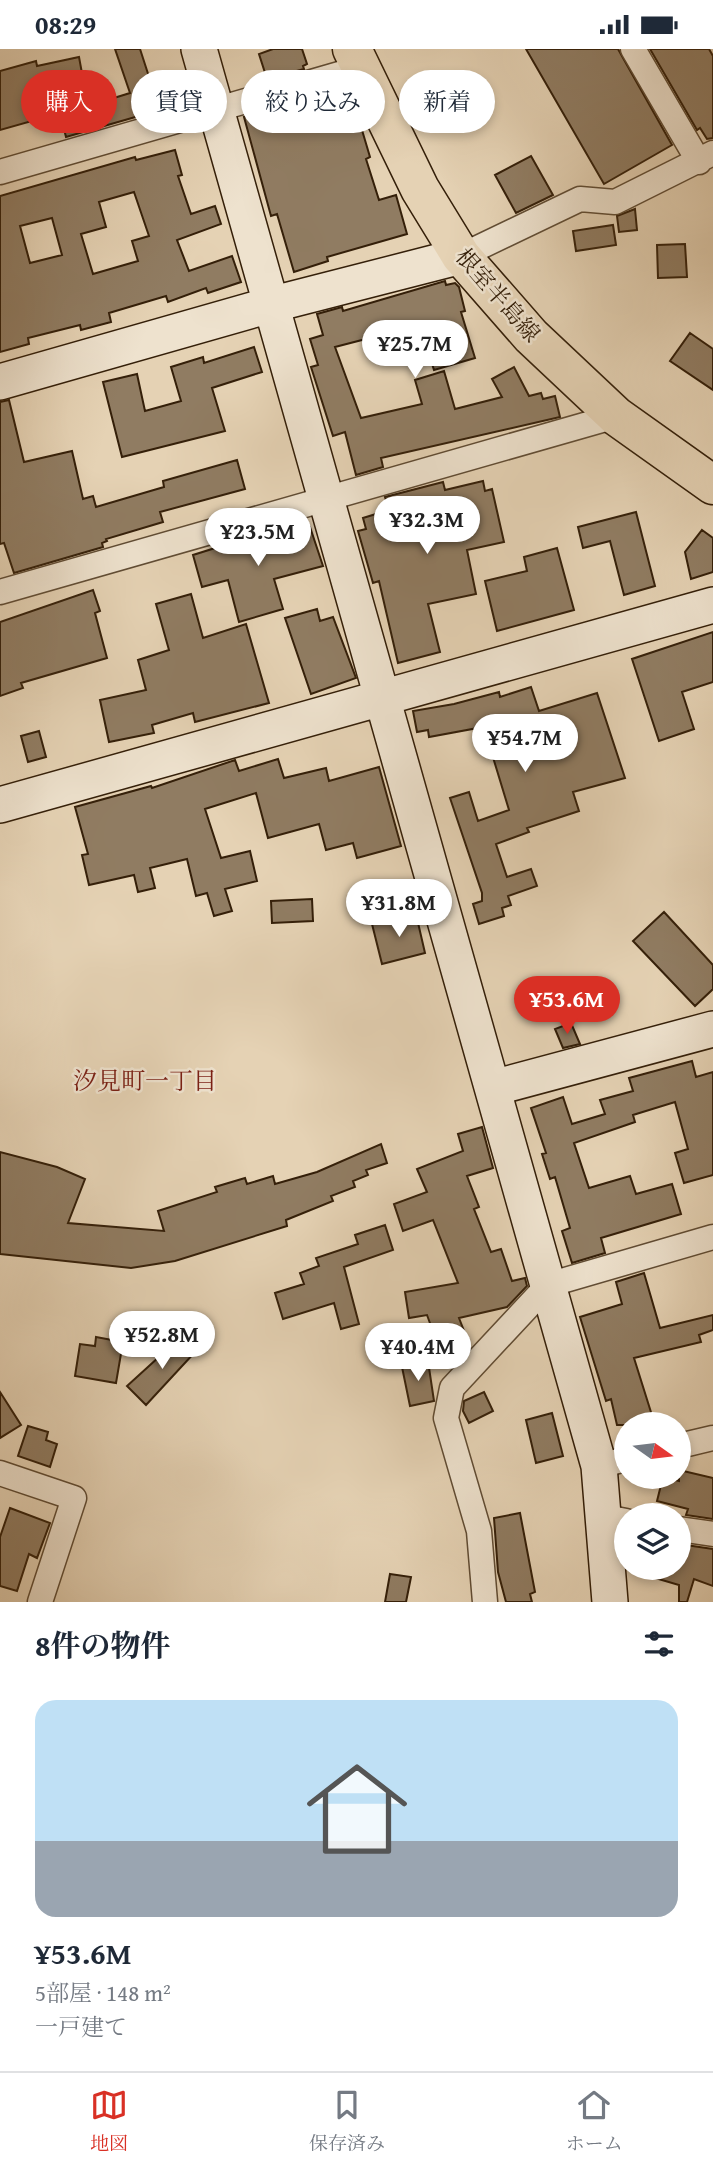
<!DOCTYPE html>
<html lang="ja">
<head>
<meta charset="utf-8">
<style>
	:root { --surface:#fff; --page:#f2f2f3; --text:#1f2937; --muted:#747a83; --line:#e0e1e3; --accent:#d93025 }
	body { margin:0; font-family:"Gentium Book Plus","Noto Serif JP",serif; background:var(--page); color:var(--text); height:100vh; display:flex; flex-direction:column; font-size:26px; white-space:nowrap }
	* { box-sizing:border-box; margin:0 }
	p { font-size:23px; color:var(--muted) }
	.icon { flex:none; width:38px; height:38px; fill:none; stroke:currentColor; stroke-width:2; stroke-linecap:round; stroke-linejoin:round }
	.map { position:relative; height:1553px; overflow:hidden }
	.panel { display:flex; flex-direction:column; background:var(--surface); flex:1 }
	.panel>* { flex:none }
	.top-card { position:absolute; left:21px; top:21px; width:672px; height:63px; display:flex; gap:14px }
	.needle { width:46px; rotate:104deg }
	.tools { position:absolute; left:614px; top:1363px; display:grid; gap:14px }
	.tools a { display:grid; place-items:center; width:77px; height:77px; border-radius:50%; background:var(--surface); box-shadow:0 4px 10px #0003; font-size:35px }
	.price { position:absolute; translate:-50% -60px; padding:0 16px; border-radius:24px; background:#fff; color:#222; font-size:23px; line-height:46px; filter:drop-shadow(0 2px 4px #0008) }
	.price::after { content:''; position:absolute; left:50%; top:42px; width:21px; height:16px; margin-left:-10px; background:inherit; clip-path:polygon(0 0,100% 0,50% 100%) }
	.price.on { background:var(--accent); color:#fff }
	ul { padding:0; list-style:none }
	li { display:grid; align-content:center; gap:14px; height:371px; padding:0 35px }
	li+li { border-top:2px solid var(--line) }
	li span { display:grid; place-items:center; height:217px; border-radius:21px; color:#555 }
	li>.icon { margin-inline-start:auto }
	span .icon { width:126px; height:126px; fill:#fffc; stroke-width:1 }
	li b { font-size:30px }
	h2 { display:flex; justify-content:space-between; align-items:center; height:84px; padding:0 35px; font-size:30px }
	.tag { padding:0 24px; border-radius:32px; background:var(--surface); box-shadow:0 4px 10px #0003; font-size:24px; line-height:63px }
	.tag.on { background:var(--accent); color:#fff }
	.status { display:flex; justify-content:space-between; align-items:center; height:49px; padding:0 35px; background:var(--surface); direction:ltr }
	.status svg { height:19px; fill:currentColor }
	.tabs { display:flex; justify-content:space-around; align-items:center; height:98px; border-top:2px solid var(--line); background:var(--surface); font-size:19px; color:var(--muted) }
	.tabs a { display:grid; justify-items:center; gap:4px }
	.tabs .on { color:var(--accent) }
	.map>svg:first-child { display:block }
	.building { fill:#907c62; stroke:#341f09; stroke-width:2; fill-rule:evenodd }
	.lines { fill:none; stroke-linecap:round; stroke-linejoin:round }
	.street-casing { stroke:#604c34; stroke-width:27 }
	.secondary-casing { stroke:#341f09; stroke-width:38 }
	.primary-casing { stroke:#341f09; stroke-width:41 }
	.street { stroke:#eee2ce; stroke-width:24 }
	.secondary { stroke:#eee2ce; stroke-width:35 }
	.primary { stroke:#e5d2b4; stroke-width:38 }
	.labels { text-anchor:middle; stroke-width:5; stroke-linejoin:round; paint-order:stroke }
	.street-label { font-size:23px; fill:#341f09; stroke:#eee2ce }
	.neighbourhood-label { font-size:24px; fill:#7a1f14; stroke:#eee2ce }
</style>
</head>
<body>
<div class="status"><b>08:29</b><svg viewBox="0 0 49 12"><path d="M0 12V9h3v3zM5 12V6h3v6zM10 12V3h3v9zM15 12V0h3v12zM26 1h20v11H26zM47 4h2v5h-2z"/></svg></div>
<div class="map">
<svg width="713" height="1553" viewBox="0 0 713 1553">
	<rect width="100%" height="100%" fill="#e5d2b4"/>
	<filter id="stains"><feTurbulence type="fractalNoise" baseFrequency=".00286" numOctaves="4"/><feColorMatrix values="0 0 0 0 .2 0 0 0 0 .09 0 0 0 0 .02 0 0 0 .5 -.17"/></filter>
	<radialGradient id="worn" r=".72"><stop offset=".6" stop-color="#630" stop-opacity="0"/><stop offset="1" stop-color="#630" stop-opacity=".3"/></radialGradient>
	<path class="building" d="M 115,0 L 140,0 L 152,37 L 169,32 L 177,56 L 66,88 L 60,64 L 0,81 L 0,22 L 36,12 L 37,17 L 79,8 L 88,57 L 130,44 Z
		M 273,0 L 302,0 L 307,15 L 303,17 L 304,20 L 267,30 L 259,5 Z
		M 526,0 L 618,0 L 672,96 L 604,135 Z
		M 650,0 L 709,0 L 713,7 L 713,89 L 707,90 L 700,79 L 697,81 Z
		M 312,48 L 322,82 L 359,71 L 370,108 L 366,110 L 379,151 L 396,146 L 407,185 L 327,208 L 328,212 L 294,223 L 277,165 L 271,167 L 244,68 Z
		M 175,101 L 182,126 L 178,127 L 191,165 L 215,157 L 221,175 L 177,191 L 189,222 L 232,207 L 241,233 L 208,244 L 206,239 L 168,253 L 166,247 L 109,264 L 111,273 L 81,281 L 80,276 L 28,289 L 29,295 L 0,303 L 0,147 L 135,108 L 136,111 ZM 134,143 L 149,187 L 132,192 L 138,212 L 93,225 L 81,185 L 106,178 L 99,153 ZM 52,169 L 62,206 L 30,214 L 20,177 Z
		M 531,107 L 553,146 L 516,164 L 495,126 Z
		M 635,160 L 637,181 L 619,183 L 617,167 Z
		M 613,176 L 616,196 L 576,202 L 573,182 Z
		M 685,195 L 687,228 L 658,229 L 657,196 Z
		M 445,232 L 446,236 L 455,234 L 459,238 L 465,262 L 461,263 L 475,309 L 434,321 L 420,276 L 335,298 L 361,369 L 422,355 L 415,331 L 444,322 L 455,360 L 502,348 L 492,330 L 514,318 L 529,347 L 541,344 L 543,350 L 555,347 L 560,368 L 381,409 L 383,418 L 356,426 L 345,383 L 333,387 L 311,318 L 318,316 L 310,290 L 323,286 L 317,265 L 342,258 L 343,262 Z
		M 690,284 L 713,300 L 713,341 L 670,312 Z
		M 254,298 L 262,323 L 212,339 L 225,382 L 122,408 L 103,333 L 137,325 L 145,362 L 181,352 L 171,318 L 203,308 L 204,314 Z
		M 9,351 L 24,413 L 72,402 L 83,450 L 93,447 L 96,458 L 164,438 L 163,432 L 237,411 L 245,440 L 160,463 L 163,473 L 106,490 L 107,492 L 102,494 L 103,498 L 14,524 L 4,494 L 0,495 L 0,353 Z
		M 483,432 L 485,442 L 492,440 L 504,493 L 467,501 L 476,545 L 428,555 L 440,603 L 398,614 L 379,532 L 373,534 L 358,482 L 366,480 L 363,469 L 389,461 L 385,448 L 443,433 L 445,441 Z
		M 636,463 L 655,537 L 624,546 L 610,492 L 583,499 L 578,478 Z
		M 310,478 L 323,517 L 274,530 L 283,560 L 239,573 L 228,531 L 202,538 L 193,506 L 266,483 L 267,488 Z
		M 702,481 L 713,489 L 713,523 L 691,530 L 685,503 Z
		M 557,499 L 574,561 L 497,582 L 485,532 L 527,522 L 524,508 Z
		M 93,541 L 100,562 L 95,564 L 107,609 L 21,634 L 23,639 L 0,647 L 0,573 Z
		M 191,545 L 203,589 L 246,575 L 269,654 L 195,673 L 193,664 L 152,676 L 154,684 L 109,693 L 100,651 L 146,641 L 138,611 L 169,601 L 156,555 Z
		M 317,560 L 320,572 L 333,568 L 356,629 L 311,645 L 285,569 Z
		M 713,583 L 713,633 L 682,643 L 694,680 L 659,692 L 632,610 Z
		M 531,638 L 539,662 L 597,644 L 625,729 L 573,743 L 579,762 L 527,779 L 529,783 L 496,795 L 507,828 L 531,820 L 537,837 L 508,847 L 511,856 L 502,859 L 504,867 L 479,875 L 473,855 L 482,852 L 482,844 L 450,749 L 469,743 L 478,772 L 509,761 L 492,705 L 486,707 L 478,679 L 429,688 L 428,681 L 417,683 L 413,662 L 454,655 L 499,643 L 500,648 Z
		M 39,682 L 46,708 L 28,713 L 21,687 Z
		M 278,710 L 284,729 L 326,719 L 329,732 L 379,718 L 401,797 L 357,809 L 353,794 L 326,801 L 319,775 L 268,789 L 256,744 L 205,760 L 221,809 L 250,802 L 257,832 L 225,840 L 232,862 L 214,867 L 207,844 L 196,847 L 187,810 L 150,819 L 155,839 L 138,843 L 134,826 L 89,836 L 82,806 L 88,805 L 75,758 L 151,737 L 152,739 L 235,711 L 239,722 Z
		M 312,850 L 313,872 L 272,874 L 271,852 Z
		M 664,863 L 713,916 L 713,940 L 695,957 L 633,892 Z
		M 416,865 L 425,904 L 382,915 L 372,875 Z
		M 571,974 L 580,995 L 563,999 L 555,980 Z
		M 692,1012 L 696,1028 L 713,1023 L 713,1126 L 684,1134 L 675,1104 L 688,1100 L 675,1053 L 633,1066 L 635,1073 L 574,1094 L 589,1139 L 630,1127 L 636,1145 L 672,1135 L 681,1165 L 601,1189 L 605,1204 L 572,1214 L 562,1182 L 570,1179 L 555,1128 L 550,1130 L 542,1105 L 546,1104 L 531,1059 L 563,1048 L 572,1075 L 605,1065 L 600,1051 L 633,1042 L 629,1029 Z
		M 482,1078 L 493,1119 L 467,1127 L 479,1158 L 474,1160 L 491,1203 L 501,1200 L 512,1232 L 525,1229 L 527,1237 L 507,1258 L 459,1269 L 466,1287 L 458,1290 L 461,1299 L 442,1307 L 427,1266 L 409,1269 L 405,1243 L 458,1234 L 433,1171 L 403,1182 L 394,1155 L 427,1143 L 417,1120 L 463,1102 L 458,1085 Z
		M 381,1095 L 387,1114 L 366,1121 L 368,1126 L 353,1132 L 355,1138 L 331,1147 L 333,1152 L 286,1171 L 287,1177 L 175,1212 L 131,1219 L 0,1205 L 0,1103 L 57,1118 L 85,1130 L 68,1174 L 164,1182 L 158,1162 L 217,1143 L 215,1138 L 245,1129 L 247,1135 L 273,1127 L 275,1135 L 317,1123 Z
		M 385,1176 L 393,1201 L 344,1218 L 359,1275 L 341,1280 L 334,1254 L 283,1270 L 275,1244 L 304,1235 L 300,1224 L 319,1217 L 316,1209 L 358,1195 L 355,1186 Z
		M 644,1224 L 660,1279 L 713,1266 L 713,1281 L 699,1286 L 701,1293 L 634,1309 L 655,1376 L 617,1376 L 611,1350 L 606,1352 L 580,1268 L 622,1255 L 616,1233 Z
		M 182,1287 L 196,1302 L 146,1356 L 127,1337 Z
		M 96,1288 L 123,1293 L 116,1334 L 75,1327 L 80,1295 L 95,1297 Z
		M 428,1312 L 434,1352 L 410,1357 L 402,1318 Z
		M 0,1343 L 21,1376 L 0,1389 Z
		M 484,1343 L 493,1362 L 469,1374 L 463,1362 L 464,1352 Z
		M 552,1364 L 563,1407 L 536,1414 L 526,1371 Z
		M 28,1377 L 48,1383 L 46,1391 L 57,1395 L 50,1418 L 18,1407 Z
		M 679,1421 L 713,1429 L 713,1470 L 686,1466 L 688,1460 L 657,1452 L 663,1428 L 679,1432 Z
		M 10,1459 L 50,1474 L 37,1509 L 29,1505 L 17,1542 L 0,1537 L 0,1488 Z
		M 520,1464 L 535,1543 L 530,1545 L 532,1553 L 506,1553 L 498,1523 L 494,1469 Z
		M 679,1495 L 713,1500 L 713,1537 L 694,1530 L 687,1553 L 679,1553 L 679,1536 L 638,1524 L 638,1519 L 679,1519 Z
		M 390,1525 L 411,1528 L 406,1553 L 385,1553 Z"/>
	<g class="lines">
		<g class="street-casing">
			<path id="street" d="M 633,0 L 699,113
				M 0,123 L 360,19
				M 461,207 L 580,150 L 615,153 L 713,104
				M 0,543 L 616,367
				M 679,1397 L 713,1389
				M 599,1417 L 626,1410
				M 0,1424 L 74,1449 L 40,1553
				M 605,1468 L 626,1472
				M 679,1480 L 713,1485
				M 485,1553 L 479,1482 L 446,1369 L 452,1339 L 548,1236 L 713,1188"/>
		</g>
		<g class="secondary-casing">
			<path id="secondary" d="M 199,0 L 599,1417 L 610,1553
				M 0,333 L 270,256 L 461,207
				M 0,756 L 713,556
				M 493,1039 L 713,980"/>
		</g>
		<g class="primary-casing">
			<path id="primary" d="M 352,0 L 420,140 L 461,207 L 531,287 L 616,367 L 713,436"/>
		</g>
		<use href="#street" class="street"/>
		<use href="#secondary" class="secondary"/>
		<use href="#primary" class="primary"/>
	</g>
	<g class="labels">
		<g class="street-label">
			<text transform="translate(498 246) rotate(49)" y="8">根室半島線</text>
		</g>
		<g class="neighbourhood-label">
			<text x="145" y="1040">汐見町一丁目</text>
		</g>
	</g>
	<rect width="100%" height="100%" filter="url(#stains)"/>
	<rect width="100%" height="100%" fill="url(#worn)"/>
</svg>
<div class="tools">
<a><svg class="needle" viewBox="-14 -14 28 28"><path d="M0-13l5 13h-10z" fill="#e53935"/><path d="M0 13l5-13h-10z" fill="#747a83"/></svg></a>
<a><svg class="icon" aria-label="layers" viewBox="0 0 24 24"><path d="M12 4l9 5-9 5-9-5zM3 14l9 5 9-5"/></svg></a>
</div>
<b class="price" style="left:415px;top:331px">¥25.7M</b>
<b class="price" style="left:427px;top:507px">¥32.3M</b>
<b class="price" style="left:258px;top:519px">¥23.5M</b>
<b class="price" style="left:525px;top:725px">¥54.7M</b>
<b class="price" style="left:399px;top:890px">¥31.8M</b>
<b class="price on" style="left:567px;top:987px">¥53.6M</b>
<b class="price" style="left:162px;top:1322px">¥52.8M</b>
<b class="price" style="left:418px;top:1334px">¥40.4M</b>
<div class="top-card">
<a class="tag on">購入</a>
<a class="tag">賃貸</a>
<a class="tag">絞り込み</a>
<a class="tag">新着</a>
</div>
</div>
<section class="panel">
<h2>8件の物件<svg class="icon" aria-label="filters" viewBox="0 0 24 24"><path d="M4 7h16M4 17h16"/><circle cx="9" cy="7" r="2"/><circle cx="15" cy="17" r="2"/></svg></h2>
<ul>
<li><span style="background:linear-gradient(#bfe0f5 65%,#9aa5b1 0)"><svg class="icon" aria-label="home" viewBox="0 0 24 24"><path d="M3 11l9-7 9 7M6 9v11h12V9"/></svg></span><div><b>¥53.6M</b><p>5部屋 · 148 m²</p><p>一戸建て</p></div></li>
</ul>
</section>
<nav class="tabs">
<a class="on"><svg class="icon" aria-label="map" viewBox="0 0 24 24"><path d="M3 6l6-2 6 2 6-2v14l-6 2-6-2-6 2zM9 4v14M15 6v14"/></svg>地図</a>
<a><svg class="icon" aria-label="saved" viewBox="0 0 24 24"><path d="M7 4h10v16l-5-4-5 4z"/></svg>保存済み</a>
<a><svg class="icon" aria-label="home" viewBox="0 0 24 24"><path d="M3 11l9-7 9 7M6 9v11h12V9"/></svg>ホーム</a>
</nav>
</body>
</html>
